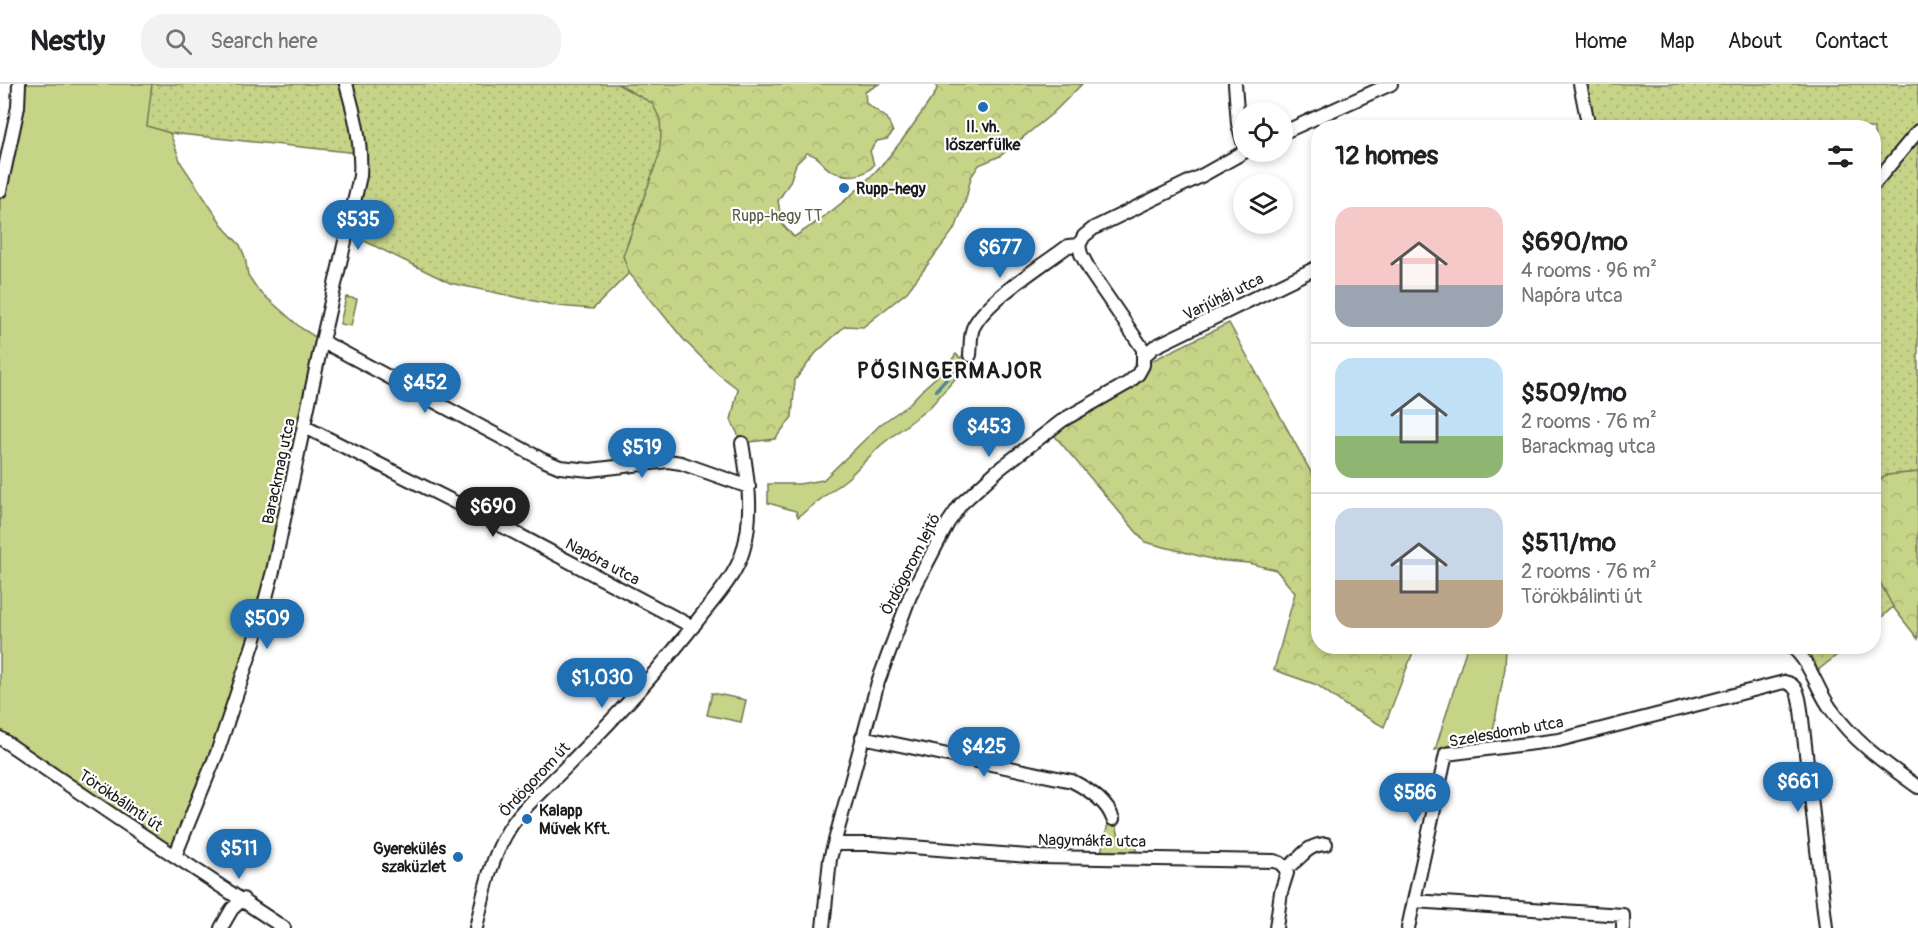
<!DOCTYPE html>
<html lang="en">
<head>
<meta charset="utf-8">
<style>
	:root { --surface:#fff; --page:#f2f2f2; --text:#202124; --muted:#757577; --line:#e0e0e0; --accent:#1f6fb2 }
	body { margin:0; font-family:Pangolin,sans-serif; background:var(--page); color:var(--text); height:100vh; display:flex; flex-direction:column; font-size:22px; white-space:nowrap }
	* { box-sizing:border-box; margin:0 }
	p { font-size:20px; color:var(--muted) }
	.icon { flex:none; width:33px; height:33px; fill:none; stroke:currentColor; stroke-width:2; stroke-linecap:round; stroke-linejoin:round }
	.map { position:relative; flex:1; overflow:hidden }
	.panel { position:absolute; left:1311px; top:36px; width:570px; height:534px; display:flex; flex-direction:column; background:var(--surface); border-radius:24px; box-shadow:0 3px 9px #0003 }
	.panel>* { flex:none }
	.tools { position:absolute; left:1233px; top:18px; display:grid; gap:12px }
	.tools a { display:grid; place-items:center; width:60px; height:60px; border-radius:50%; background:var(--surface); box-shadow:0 3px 9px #0003; font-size:30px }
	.price { position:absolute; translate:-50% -51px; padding:0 14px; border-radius:21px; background:var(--accent); color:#fff; font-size:20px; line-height:39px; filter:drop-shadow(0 2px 3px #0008) }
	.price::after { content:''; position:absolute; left:50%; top:36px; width:18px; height:14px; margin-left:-9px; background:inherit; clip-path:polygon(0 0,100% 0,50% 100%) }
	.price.on { background:#222; color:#fff }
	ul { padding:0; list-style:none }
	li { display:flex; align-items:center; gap:18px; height:150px; padding:0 24px }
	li+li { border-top:2px solid var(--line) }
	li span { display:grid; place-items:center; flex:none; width:168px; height:120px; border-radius:18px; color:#555 }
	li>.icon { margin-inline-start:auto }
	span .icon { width:72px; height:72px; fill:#fffc; stroke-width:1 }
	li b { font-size:26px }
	h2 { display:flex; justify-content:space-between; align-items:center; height:72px; padding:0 24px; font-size:26px }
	header { display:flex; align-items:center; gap:36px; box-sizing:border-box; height:84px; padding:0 30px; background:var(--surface); border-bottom:2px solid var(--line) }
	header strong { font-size:28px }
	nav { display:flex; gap:33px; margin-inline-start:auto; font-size:21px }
	.search { width:420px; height:54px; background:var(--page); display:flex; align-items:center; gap:15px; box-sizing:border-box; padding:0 21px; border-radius:24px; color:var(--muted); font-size:22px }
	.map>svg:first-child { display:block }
	.green { fill:#c6d488; stroke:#717852; stroke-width:1.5 }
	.forest { fill:url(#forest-crowns); stroke:#717852; stroke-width:1.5 }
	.garden { fill:url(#garden-dots); stroke:#717852; stroke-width:1.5 }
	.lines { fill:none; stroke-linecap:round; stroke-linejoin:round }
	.stream { stroke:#568390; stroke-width:4 }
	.street-casing { stroke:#1c1c1c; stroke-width:16 }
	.street { stroke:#fff; stroke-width:12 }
	.poi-dot { fill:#1f6fb2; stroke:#fff; stroke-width:2 }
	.labels { text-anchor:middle; stroke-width:4.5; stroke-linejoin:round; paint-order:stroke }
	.poi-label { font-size:16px; font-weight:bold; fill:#1c1c1c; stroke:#fff; text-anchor:start }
	.park-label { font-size:16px; fill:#585c42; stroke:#fff }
	.street-label { font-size:16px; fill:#1c1c1c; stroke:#fff }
	.district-label { font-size:22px; font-weight:bold; letter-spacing:1.5px; fill:#1c1c1c; stroke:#fff }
</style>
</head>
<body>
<header>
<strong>Nestly</strong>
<div class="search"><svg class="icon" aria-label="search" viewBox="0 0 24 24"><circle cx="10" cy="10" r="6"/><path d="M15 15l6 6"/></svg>Search here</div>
<nav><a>Home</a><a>Map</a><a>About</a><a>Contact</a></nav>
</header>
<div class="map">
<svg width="1918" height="844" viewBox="0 0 1918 844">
	<defs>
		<pattern id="forest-crowns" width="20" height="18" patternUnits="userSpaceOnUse" patternTransform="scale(1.5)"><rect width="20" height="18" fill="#c6d488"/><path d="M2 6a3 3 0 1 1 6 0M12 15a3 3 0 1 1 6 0" fill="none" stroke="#aab575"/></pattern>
		<pattern id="garden-dots" width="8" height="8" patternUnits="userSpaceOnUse" patternTransform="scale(1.5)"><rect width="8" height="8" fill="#c6d488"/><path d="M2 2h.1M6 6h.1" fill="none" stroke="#aab575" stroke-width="1.8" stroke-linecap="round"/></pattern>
	</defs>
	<rect width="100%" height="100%" fill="#fff"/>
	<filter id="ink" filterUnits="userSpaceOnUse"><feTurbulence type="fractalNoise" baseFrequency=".0167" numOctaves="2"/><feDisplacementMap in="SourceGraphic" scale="12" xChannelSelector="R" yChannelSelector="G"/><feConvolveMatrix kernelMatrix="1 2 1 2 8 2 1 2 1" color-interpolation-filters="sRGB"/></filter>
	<g filter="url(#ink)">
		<path class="green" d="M 19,0 L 152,0 L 148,42 L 170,49 L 181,79 L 225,145 L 240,161 L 245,173 L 248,191 L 258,206 L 301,244 L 322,257 L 273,487 L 175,772 L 0,654 L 0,107 Z
			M 346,213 L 357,215 L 351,242 L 340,240 Z
			M 956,270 L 960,274 L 963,271 L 970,278 L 930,323 L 881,361 L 849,393 L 798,433 L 796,427 L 768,419 L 768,400 L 799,400 L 823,396 L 881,340 L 908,321 L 924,304 L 945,285 Z
			M 1467,563 L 1506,563 L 1505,584 L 1493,647 L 1435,666 Z
			M 712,609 L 746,616 L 741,638 L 707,631 Z
			M 1115,735 L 1120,758 L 1138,760 L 1135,771 L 1100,772 L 1109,736 Z"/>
		<path class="forest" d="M 617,0 L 879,0 L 865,8 L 866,19 L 887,34 L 893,48 L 887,55 L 877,57 L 870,67 L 874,81 C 863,94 845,94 830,86 C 819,80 823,73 807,69 L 796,80 L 790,98 L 778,117 L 782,140 L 794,153 C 819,137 843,120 864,99 C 892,73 914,40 936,8 L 937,2 L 936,0 L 1082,0 L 1053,29 L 1000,72 L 979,81 L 971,93 L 966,115 L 956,143 L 907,208 L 863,243 L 845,242 L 816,269 L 795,296 L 792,333 L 775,355 L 742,359 L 731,336 L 738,305 L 717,289 L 684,256 L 629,189 L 623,172 L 642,120 L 629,5 Z
			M 1229,239 L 1318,401 L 1318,562 L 1415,563 L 1384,643 L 1345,621 L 1317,601 L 1274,586 L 1295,509 L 1276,486 L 1248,479 L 1215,476 L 1145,458 L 1053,350 L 1128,299 L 1143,281 Z
			M 1918,388 L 1918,555 L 1893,523 L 1874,487 L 1874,399 L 1886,391 Z"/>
		<path class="garden" d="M 152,0 L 617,0 L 652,19 L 660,35 L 661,51 L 659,71 L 623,172 L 629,189 L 593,225 L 558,222 L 450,199 L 346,148 L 343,138 L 358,69 L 170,49 L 147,42 Z
			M 1580,0 L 1918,0 L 1918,388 L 1886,391 L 1874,399 L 1874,44 L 1589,43 Z
			M 1874,487 L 1893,523 L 1874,540 Z
			M 1791,563 L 1847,563 L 1812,591 Z"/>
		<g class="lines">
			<path class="stream" d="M 936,306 L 966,274"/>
			<g class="street-casing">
				<path id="street" d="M 1235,0 L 1238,40 L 1244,61
					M 1580,0 L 1589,44
					M 1282,49 L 1391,0
					M 1874,100 L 1918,47
					M 0,107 L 18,23 L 19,0
					M 322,257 L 543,376 L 560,383 L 590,386 L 668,377 L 681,379 L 749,403
					M 970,271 C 971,262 970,251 973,244 C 986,216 1043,181 1068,162 L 1079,161
					M 1144,272 L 1154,263 L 1318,183
					M 305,343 L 500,441 L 693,543
					M 1791,562 C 1811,578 1816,605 1831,625 C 1854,658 1886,680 1918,703
					M 862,653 L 1072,697 C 1088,705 1107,718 1113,735
					M 0,654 L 117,734 L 284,844
					M 834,760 L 873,760 L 1041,773 L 1274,777 L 1280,779 L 1285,784 L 1287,789 L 1281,808 L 1276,844
					M 175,772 L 217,669 L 255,555 L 273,487 L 322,257 L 360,92 C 362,59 355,31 346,0
					M 1285,784 C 1302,777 1303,761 1326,760
					M 1414,817 L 1623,831 L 1623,844
					M 221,844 L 232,825 L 243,815
					M 476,844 C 484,809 490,776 509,745 C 525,720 550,700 571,678 C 617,632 661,584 701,532 C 716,513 736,491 743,467 C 754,431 748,395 742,359
					M 823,844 L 830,775 L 878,598 L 910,512 L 948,439 L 961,420 L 998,386 L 1063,336 L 1128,299 L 1138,290 L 1143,281 L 1143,265 L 1091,189 L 1081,170 L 1079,161 L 1084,152 L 1094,144 L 1203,91 L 1244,68
					M 1408,844 L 1446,670 L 1559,656 L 1784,598 C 1798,600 1799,613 1801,626 L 1826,844"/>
			</g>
			<use href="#street" class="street"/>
		</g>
	</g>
	<g class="poi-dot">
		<circle cx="983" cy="23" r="6"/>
		<circle cx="844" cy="104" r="6"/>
		<circle cx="527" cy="735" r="6"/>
		<circle cx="458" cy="773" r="6"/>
	</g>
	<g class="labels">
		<g class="poi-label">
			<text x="983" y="48" text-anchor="middle">II. vh.<tspan x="983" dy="18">lőszerfülke</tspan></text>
			<text x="856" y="110">Rupp-hegy</text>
			<text x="539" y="732">Kalapp<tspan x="539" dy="18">Művek Kft.</tspan></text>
			<text x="446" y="770" text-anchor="end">Gyerekülés<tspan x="446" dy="18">szaküzlet</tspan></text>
		</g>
		<g class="park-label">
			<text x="777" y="137">Rupp-hegy TT</text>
		</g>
		<g class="street-label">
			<text transform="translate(1223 212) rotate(-26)" y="6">Varjúháj utca</text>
			<text transform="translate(278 387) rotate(-78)" y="6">Barackmag utca</text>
			<text transform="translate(603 477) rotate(28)" y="6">Napóra utca</text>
			<text transform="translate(910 480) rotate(-63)" y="6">Ördögorom lejtő</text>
			<text transform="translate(1506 647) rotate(-10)" y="6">Szelesdomb utca</text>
			<text transform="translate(534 695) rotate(-47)" y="6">Ördögorom út</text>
			<text transform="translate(121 716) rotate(34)" y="6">Törökbálinti út</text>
			<text transform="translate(1092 756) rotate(1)" y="6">Nagymákfa utca</text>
		</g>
		<g class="district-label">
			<text x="950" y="294">PÖSINGERMAJOR</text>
		</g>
	</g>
</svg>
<div class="tools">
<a><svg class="icon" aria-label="locate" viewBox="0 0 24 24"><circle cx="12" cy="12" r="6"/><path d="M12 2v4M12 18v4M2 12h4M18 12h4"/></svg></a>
<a><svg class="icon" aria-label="layers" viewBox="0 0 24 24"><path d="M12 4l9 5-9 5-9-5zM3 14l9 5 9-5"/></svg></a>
</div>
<b class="price" style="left:358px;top:167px">$535</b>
<b class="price" style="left:1000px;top:195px">$677</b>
<b class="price" style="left:425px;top:330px">$452</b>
<b class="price" style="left:989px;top:374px">$453</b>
<b class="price" style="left:642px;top:395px">$519</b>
<b class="price on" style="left:493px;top:454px">$690</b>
<b class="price" style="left:267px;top:566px">$509</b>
<b class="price" style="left:602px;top:625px">$1,030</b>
<b class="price" style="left:984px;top:694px">$425</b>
<b class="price" style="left:1798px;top:729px">$661</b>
<b class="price" style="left:1415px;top:740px">$586</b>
<b class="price" style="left:239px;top:796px">$511</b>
<section class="panel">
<h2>12 homes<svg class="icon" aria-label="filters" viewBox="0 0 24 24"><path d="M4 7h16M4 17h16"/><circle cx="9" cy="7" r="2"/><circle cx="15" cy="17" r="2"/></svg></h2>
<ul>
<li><span style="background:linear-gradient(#f6c9c9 65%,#9aa5b1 0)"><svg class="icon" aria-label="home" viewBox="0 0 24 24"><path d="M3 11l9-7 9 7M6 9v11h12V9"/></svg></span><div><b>$690/mo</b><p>4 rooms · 96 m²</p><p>Napóra utca</p></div></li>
<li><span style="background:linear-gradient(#bfe0f5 65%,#8fb573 0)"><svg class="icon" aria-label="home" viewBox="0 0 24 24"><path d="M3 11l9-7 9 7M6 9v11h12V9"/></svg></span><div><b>$509/mo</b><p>2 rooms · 76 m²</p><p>Barackmag utca</p></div></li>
<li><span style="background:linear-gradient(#c9d6e8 60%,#b9a48a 0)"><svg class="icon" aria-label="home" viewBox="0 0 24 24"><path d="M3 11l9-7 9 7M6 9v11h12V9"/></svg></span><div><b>$511/mo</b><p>2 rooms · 76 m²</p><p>Törökbálinti út</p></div></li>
</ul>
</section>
</div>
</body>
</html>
